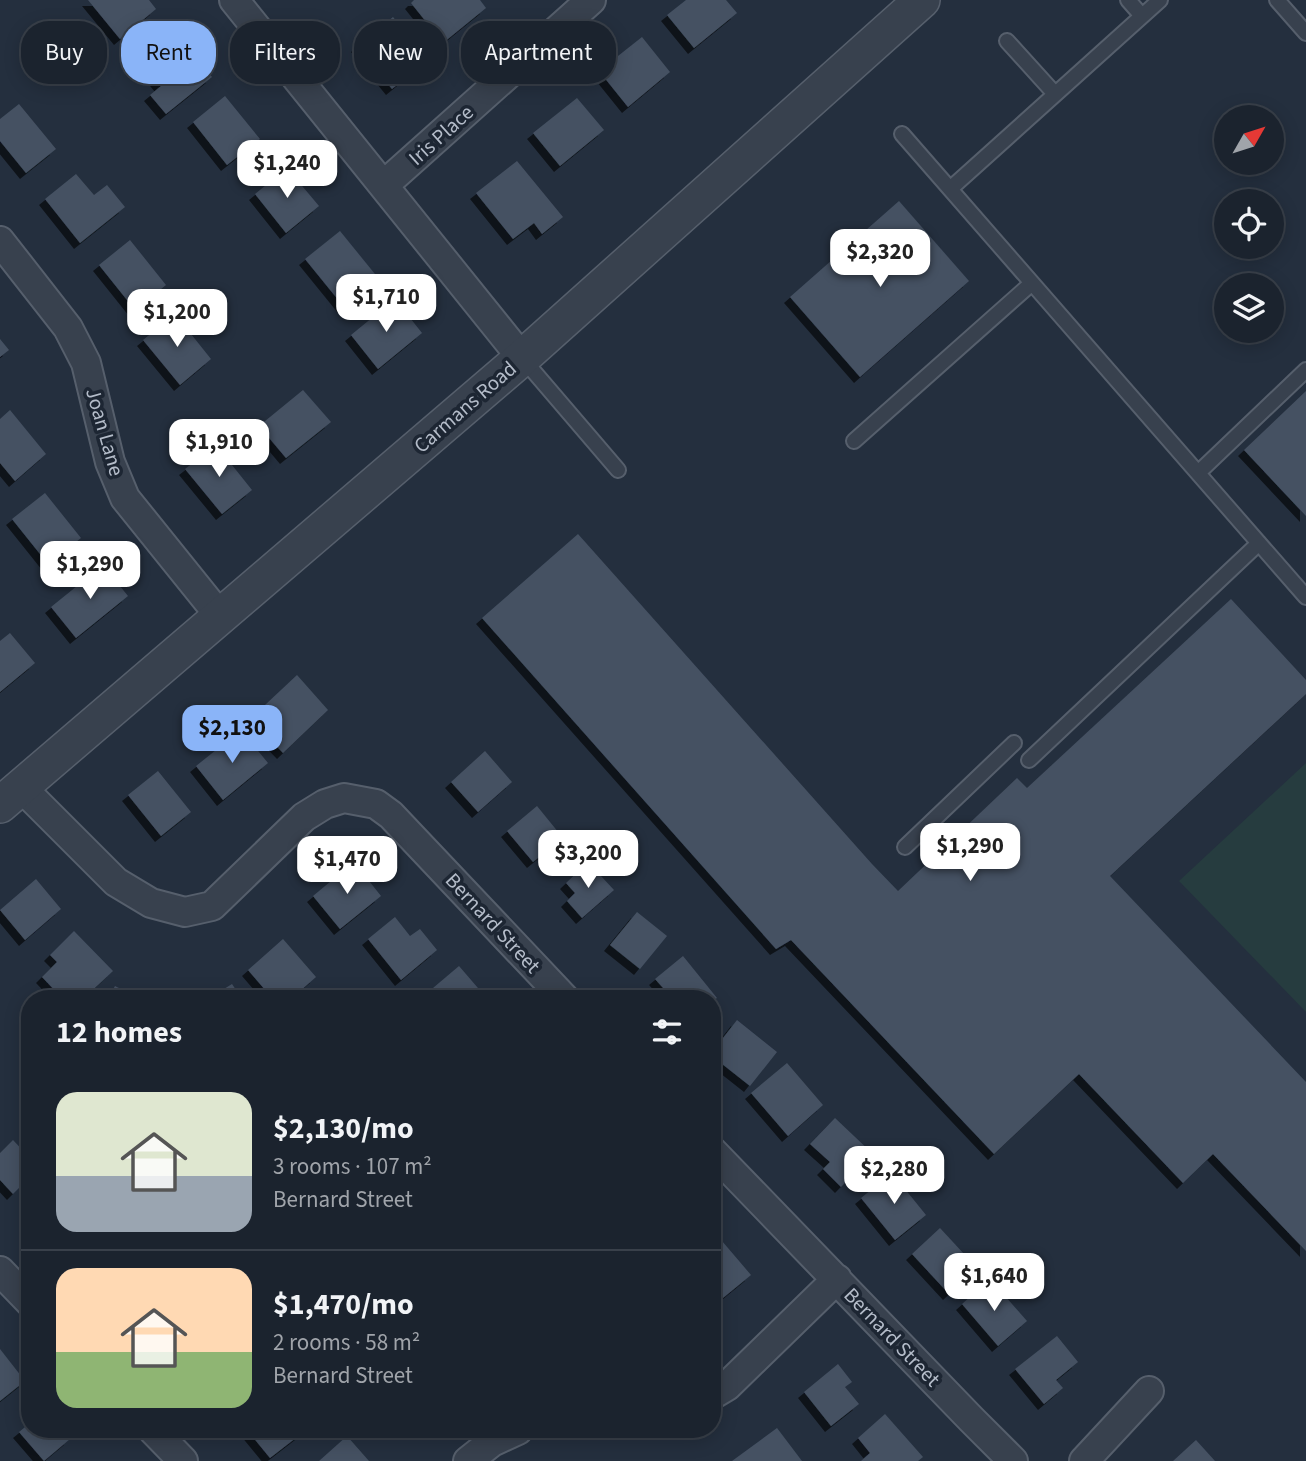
<!DOCTYPE html>
<html lang="en">
<head>
<meta charset="utf-8">
<style>
	:root { --surface:#1b232e; --page:#282f3a; --text:#f1f3f6; --muted:#a0a4aa; --line:#39404a; --accent:#8ab4f8 }
	body { margin:0; font-family:"Source Sans 3",sans-serif; background:var(--page); color:var(--text); height:100vh; display:flex; flex-direction:column; font-size:26px; white-space:nowrap }
	* { box-sizing:border-box; margin:0 }
	p { font-size:23px; color:var(--muted) }
	.icon { flex:none; width:38px; height:38px; fill:none; stroke:currentColor; stroke-width:2; stroke-linecap:round; stroke-linejoin:round }
	.map { position:relative; flex:1; overflow:hidden }
	.sheet { position:absolute; left:21px; top:990px; width:700px; height:448px; display:flex; flex-direction:column; background:var(--surface); border-radius:28px; box-shadow:0 4px 18px #0003,0 0 0 2px var(--line) }
	.sheet>* { flex:none }
	.hud { position:absolute; left:21px; top:21px; width:700px; height:63px; display:flex; gap:14px }
	.needle { width:46px; rotate:51deg }
	.buttons { position:absolute; left:1214px; top:105px; display:grid; gap:14px }
	.buttons a { display:grid; place-items:center; width:70px; height:70px; border-radius:50%; background:var(--surface); box-shadow:0 4px 18px #0003,0 0 0 2px var(--line); font-size:35px }
	.price { position:absolute; translate:-50% -60px; padding:0 16px; border-radius:14px; background:#fff; color:#222; font-size:23px; line-height:46px; filter:drop-shadow(0 2px 4px #0008) }
	.price::after { content:''; position:absolute; left:50%; top:42px; width:21px; height:16px; margin-left:-10px; background:inherit; clip-path:polygon(0 0,100% 0,50% 100%) }
	.price.current { background:var(--accent); color:#111 }
	ul { padding:0; list-style:none }
	li { display:flex; align-items:center; gap:21px; height:175px; padding:0 35px }
	li+li { border-top:2px solid var(--line) }
	li span { display:grid; place-items:center; flex:none; width:196px; height:140px; border-radius:21px; color:#555 }
	li>.icon { margin-inline-start:auto }
	span .icon { width:84px; height:84px; fill:#fffc; stroke-width:1 }
	li b { font-size:30px }
	h2 { display:flex; justify-content:space-between; align-items:center; height:84px; padding:0 35px; font-size:30px }
	.chip { padding:0 24px; border-radius:28px; background:var(--surface); box-shadow:0 4px 18px #0003,0 0 0 2px var(--line); font-size:24px; line-height:63px }
	.chip.current { background:var(--accent); color:#111 }
	.map>svg:first-child { display:block }
	.green { fill:#263c3f }
	.building { fill:#455162; filter:url(#shadow) }
	.lines { fill:none; stroke-linecap:round; stroke-linejoin:round }
	.service-casing { stroke:#565f6c; stroke-width:18 }
	.minor-casing { stroke:#565f6c; stroke-width:32 }
	.tertiary-casing { stroke:#565f6c; stroke-width:38 }
	.service { stroke:#38414e; stroke-width:14 }
	.minor { stroke:#38414e; stroke-width:28 }
	.tertiary { stroke:#38414e; stroke-width:35 }
	.labels { text-anchor:middle; stroke-width:7; stroke-linejoin:round; paint-order:stroke }
	.street-label { font-size:21px; fill:#b4bcc9; stroke:#1d2633 }
</style>
</head>
<body>
<div class="map">
<svg width="1306" height="1461" viewBox="0 0 1306 1461">
	<defs>
		<filter id="shadow"><feDropShadow dx="-6" dy="6" stdDeviation="0" flood-color="#0009"/></filter>
	</defs>
	<rect width="100%" height="100%" fill="#242f3e"/>
	<path class="green" d="M 1306,763 L 1306,1012 L 1179,881 Z"/>
	<path class="building" d="M 88,0 L 149,0 L 156,9 L 120,39 Z
		M 414,0 L 480,0 L 486,8 L 443,43 L 411,3 Z
		M 686,0 L 726,0 L 737,13 L 694,48 L 667,15 Z
		M 393,17 L 428,60 L 392,89 L 357,46 Z
		M 177,34 L 212,77 L 166,114 L 150,95 L 161,86 L 142,63 Z
		M 642,37 L 670,72 L 628,107 L 599,71 Z
		M 225,96 L 260,139 L 227,165 L 193,122 Z
		M 577,98 L 604,130 L 560,166 L 533,133 Z
		M 19,104 L 56,149 L 26,173 L 0,141 L 0,119 Z
		M 517,161 L 563,217 L 542,234 L 534,223 L 513,239 L 476,193 Z
		M 287,168 L 319,206 L 286,233 L 255,194 Z
		M 76,174 L 94,195 L 107,185 L 125,207 L 80,243 L 45,199 Z
		M 899,201 L 969,281 L 860,377 L 790,297 Z
		M 340,231 L 379,279 L 344,307 L 305,259 Z
		M 130,240 L 166,285 L 135,310 L 99,265 Z
		M 395,299 L 422,333 L 378,369 L 351,335 Z
		M 175,314 L 211,359 L 180,385 L 143,340 Z
		M 0,339 L 9,350 L 0,357 Z
		M 303,390 L 331,422 L 286,458 L 259,426 Z
		M 1306,391 L 1306,516 L 1244,450 Z
		M 10,410 L 46,454 L 15,481 L 0,463 L 0,419 Z
		M 216,445 L 252,490 L 222,514 L 185,469 Z
		M 45,493 L 81,538 L 48,564 L 12,519 Z
		M 578,534 L 872,864 L 898,891 L 1017,778 L 1027,788 L 1231,599 L 1306,680 L 1306,694 L 1110,876 L 1306,1082 L 1306,1251 L 1213,1154 L 1183,1183 L 1079,1074 L 994,1154 L 791,940 L 776,949 L 482,618 Z
		M 103,565 L 128,596 L 76,638 L 51,607 Z
		M 10,633 L 35,663 L 0,692 L 0,641 Z
		M 297,675 L 328,710 L 283,753 L 250,719 Z
		M 241,730 L 268,763 L 223,800 L 196,766 Z
		M 485,751 L 512,782 L 478,812 L 451,782 Z
		M 158,771 L 191,812 L 161,836 L 128,795 Z
		M 537,806 L 563,838 L 533,862 L 507,831 Z
		M 354,862 L 381,896 L 340,929 L 313,896 Z
		M 588,862 L 614,890 L 582,918 L 567,901 L 575,893 L 566,883 Z
		M 36,879 L 61,909 L 25,940 L 0,910 Z
		M 637,912 L 667,936 L 640,969 L 610,945 Z
		M 395,917 L 410,936 L 420,929 L 437,950 L 401,980 L 368,939 Z
		M 74,931 L 113,971 L 83,999 L 63,999 L 42,977 L 57,962 L 50,955 Z
		M 283,939 L 316,977 L 291,999 L 273,999 L 248,970 Z
		M 683,956 L 717,998 L 712,1001 L 712,999 L 673,999 L 655,979 Z
		M 459,966 L 484,995 L 478,999 L 420,999 Z
		M 232,984 L 242,999 L 208,999 Z
		M 115,986 L 140,999 L 108,999 Z
		M 737,1020 L 777,1052 L 750,1086 L 712,1056 L 712,1052 Z
		M 787,1063 L 823,1105 L 788,1136 L 751,1093 Z
		M 835,1118 L 873,1154 L 841,1187 L 823,1169 L 830,1162 L 810,1144 Z
		M 13,1140 L 30,1158 L 30,1177 L 13,1194 L 0,1180 L 0,1153 Z
		M 892,1173 L 926,1215 L 895,1240 L 861,1198 Z
		M 940,1228 L 977,1268 L 949,1294 L 912,1254 Z
		M 722,1241 L 751,1275 L 712,1307 L 712,1249 Z
		M 990,1279 L 1027,1321 L 998,1346 L 962,1304 Z
		M 1057,1336 L 1078,1362 L 1056,1380 L 1063,1388 L 1044,1404 L 1015,1369 Z
		M 0,1349 L 25,1381 L 0,1401 Z
		M 838,1364 L 852,1382 L 845,1387 L 859,1404 L 831,1426 L 804,1392 Z
		M 885,1414 L 923,1457 L 918,1461 L 861,1461 L 870,1453 L 858,1438 Z
		M 30,1423 L 30,1430 L 62,1430 L 70,1439 L 44,1461 L 19,1432 Z
		M 777,1428 L 802,1461 L 732,1461 Z
		M 247,1430 L 297,1430 L 301,1434 L 270,1458 Z
		M 347,1436 L 369,1461 L 319,1461 Z
		M 1196,1440 L 1215,1461 L 1173,1461 Z"/>
	<g class="lines">
		<g class="service-casing">
			<path id="service" d="M 1128,0 L 1142,16
				M 1277,0 L 1306,33
				M 1007,41 L 1055,94
				M 902,134 L 1306,597
				M 950,189 L 1160,0
				M 523,359 L 618,470
				M 854,441 L 1032,283
				M 1198,473 L 1306,370
				M 1029,760 L 1259,543
				M 905,847 L 1014,743"/>
		</g>
		<g class="minor-casing">
			<path id="minor" d="M 234,0 L 522,358
				M 384,185 L 591,0
				M 0,241 L 68,328 L 86,363 L 110,462 L 125,498 L 220,616
				M 21,787 L 116,882 L 151,903 L 185,912 L 212,906 L 304,817 L 325,804 L 344,798 L 376,804 L 391,815 L 565,999
				M 712,1151 L 971,1419 L 1013,1461
				M 0,1271 L 30,1302
				M 712,1395 L 727,1386 L 837,1279
				M 153,1430 L 183,1461
				M 468,1461 L 492,1442 L 518,1430
				M 1084,1461 L 1149,1391"/>
		</g>
		<g class="tertiary-casing">
			<path id="tertiary" d="M 0,805 L 522,358 L 922,0"/>
		</g>
		<use href="#service" class="service"/>
		<use href="#minor" class="minor"/>
		<use href="#tertiary" class="tertiary"/>
	</g>
	<g class="labels">
		<g class="street-label">
			<text transform="translate(441 135) rotate(-42)" y="7">Iris Place</text>
			<text transform="translate(465 407) rotate(-41)" y="7">Carmans Road</text>
			<text transform="translate(105 432) rotate(74)" y="7">Joan Lane</text>
			<text transform="translate(493 923) rotate(47)" y="7">Bernard Street</text>
			<text transform="translate(892 1337) rotate(46)" y="7">Bernard Street</text>
		</g>
	</g>
</svg>
<div class="buttons">
<a><svg class="needle" viewBox="-14 -14 28 28"><path d="M0-13l5 13h-10z" fill="#e53935"/><path d="M0 13l5-13h-10z" fill="#a0a4aa"/></svg></a>
<a><svg class="icon" aria-label="locate" viewBox="0 0 24 24"><circle cx="12" cy="12" r="6"/><path d="M12 2v4M12 18v4M2 12h4M18 12h4"/></svg></a>
<a><svg class="icon" aria-label="layers" viewBox="0 0 24 24"><path d="M12 4l9 5-9 5-9-5zM3 14l9 5 9-5"/></svg></a>
</div>
<b class="price" style="left:287px;top:200px">$1,240</b>
<b class="price" style="left:880px;top:289px">$2,320</b>
<b class="price" style="left:386px;top:334px">$1,710</b>
<b class="price" style="left:177px;top:349px">$1,200</b>
<b class="price" style="left:219px;top:479px">$1,910</b>
<b class="price" style="left:90px;top:601px">$1,290</b>
<b class="price current" style="left:232px;top:765px">$2,130</b>
<b class="price" style="left:970px;top:883px">$1,290</b>
<b class="price" style="left:588px;top:890px">$3,200</b>
<b class="price" style="left:347px;top:896px">$1,470</b>
<b class="price" style="left:894px;top:1206px">$2,280</b>
<b class="price" style="left:994px;top:1313px">$1,640</b>
<div class="hud">
<a class="chip">Buy</a>
<a class="chip current">Rent</a>
<a class="chip">Filters</a>
<a class="chip">New</a>
<a class="chip">Apartment</a>
</div>
<section class="sheet">
<h2>12 homes<svg class="icon" aria-label="filters" viewBox="0 0 24 24"><path d="M4 7h16M4 17h16"/><circle cx="9" cy="7" r="2"/><circle cx="15" cy="17" r="2"/></svg></h2>
<ul>
<li><span style="background:linear-gradient(#dfe7d0 60%,#9aa5b1 0)"><svg class="icon" aria-label="home" viewBox="0 0 24 24"><path d="M3 11l9-7 9 7M6 9v11h12V9"/></svg></span><div><b>$2,130/mo</b><p>3 rooms · 107 m²</p><p>Bernard Street</p></div></li>
<li><span style="background:linear-gradient(#ffd9b3 60%,#8fb573 0)"><svg class="icon" aria-label="home" viewBox="0 0 24 24"><path d="M3 11l9-7 9 7M6 9v11h12V9"/></svg></span><div><b>$1,470/mo</b><p>2 rooms · 58 m²</p><p>Bernard Street</p></div></li>
</ul>
</section>
</div>
</body>
</html>
